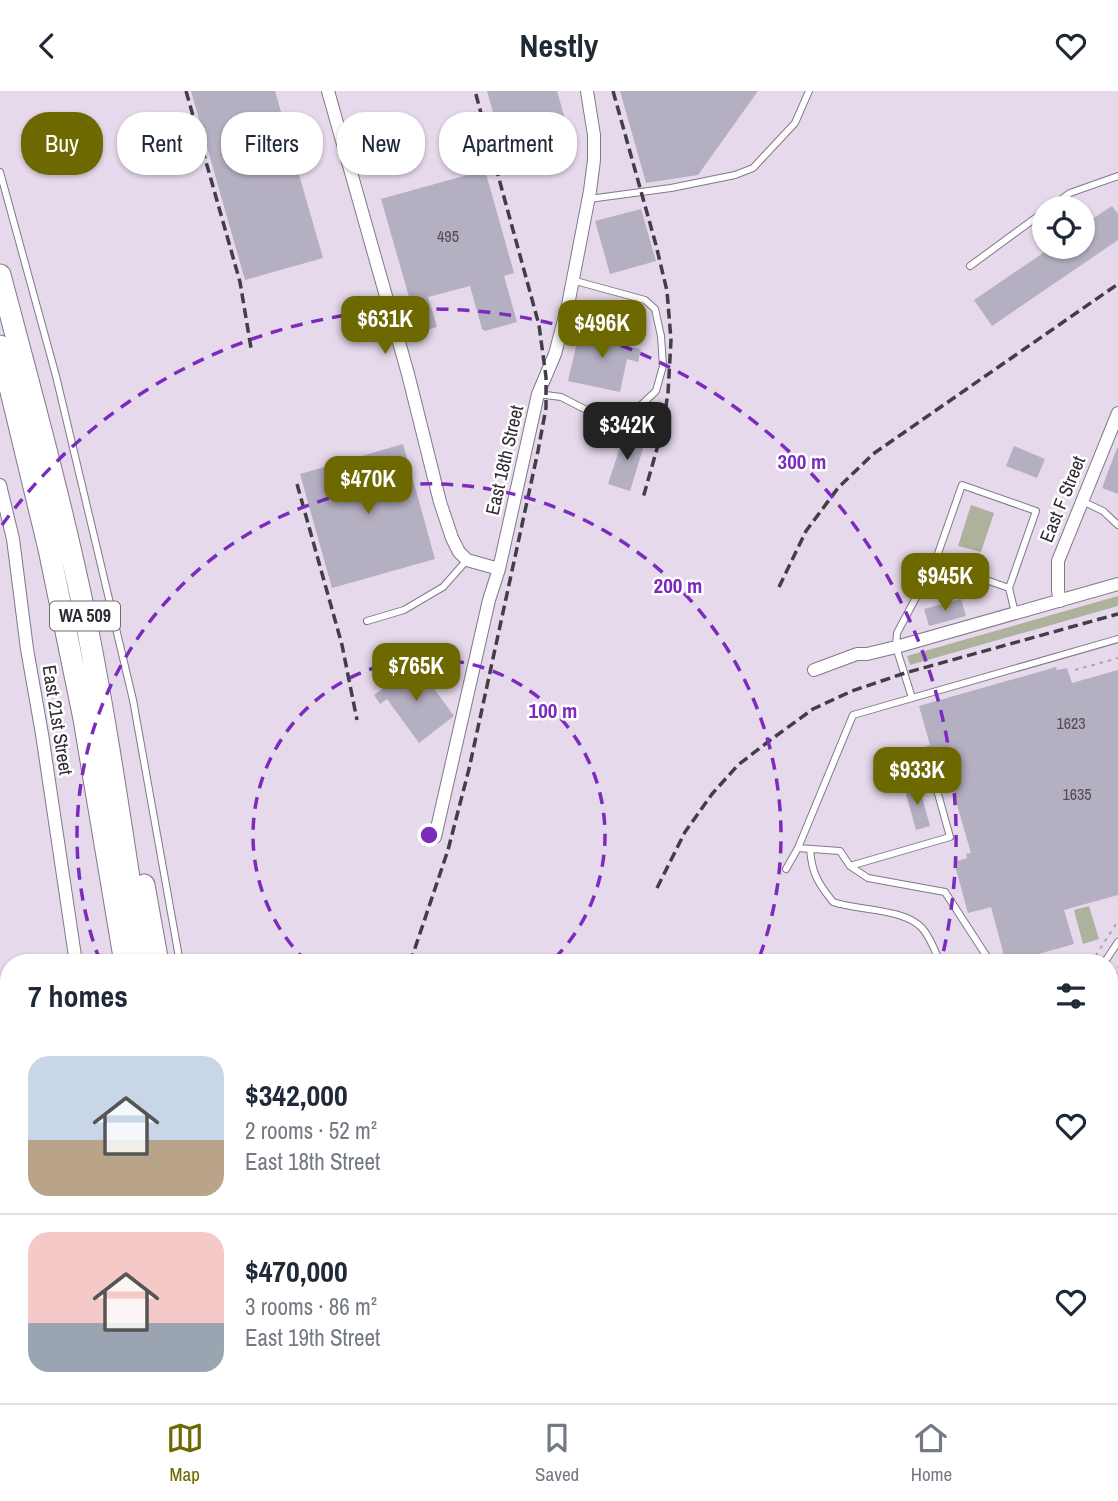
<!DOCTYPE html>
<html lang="en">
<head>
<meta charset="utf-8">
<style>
	:root { --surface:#fff; --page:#f2f2f3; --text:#1f2937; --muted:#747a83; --line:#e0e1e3; --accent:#6e6800 }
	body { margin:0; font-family:"Archivo Narrow",sans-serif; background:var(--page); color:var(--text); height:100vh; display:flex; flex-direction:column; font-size:26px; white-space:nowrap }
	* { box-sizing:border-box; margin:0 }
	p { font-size:23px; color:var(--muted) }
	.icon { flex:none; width:38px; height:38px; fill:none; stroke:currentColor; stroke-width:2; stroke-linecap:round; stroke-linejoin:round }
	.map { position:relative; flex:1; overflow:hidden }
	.side { position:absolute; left:0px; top:863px; width:1118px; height:450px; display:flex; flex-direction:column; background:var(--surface); border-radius:28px 28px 0 0; box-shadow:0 2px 5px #0004 }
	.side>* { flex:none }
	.guide { position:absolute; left:21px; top:21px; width:700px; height:63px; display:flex; gap:14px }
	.fabs { position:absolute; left:1032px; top:105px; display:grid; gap:14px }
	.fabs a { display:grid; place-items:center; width:63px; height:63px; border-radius:50%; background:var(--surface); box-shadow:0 2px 5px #0004; font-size:35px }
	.price { position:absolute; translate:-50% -60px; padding:0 16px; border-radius:14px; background:var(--accent); color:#fff; font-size:23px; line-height:46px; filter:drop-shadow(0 2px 4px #0008) }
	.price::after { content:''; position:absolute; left:50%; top:42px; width:21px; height:16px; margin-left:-10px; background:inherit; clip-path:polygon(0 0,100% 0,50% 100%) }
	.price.selected { background:#222; color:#fff }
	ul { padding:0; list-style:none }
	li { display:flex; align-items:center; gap:21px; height:175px; padding:0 28px }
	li+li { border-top:2px solid var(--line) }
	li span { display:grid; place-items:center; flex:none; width:196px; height:140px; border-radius:21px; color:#555 }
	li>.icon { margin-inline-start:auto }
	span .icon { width:84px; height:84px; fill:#fffc; stroke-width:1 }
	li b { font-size:30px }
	h2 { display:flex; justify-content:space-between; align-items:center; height:84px; padding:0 28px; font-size:30px }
	.tag { padding:0 24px; border-radius:28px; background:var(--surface); box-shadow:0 2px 5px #0004; font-size:24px; line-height:63px }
	.tag.selected { background:var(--accent); color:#fff }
	header { display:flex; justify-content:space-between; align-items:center; height:91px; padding:0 28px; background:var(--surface); font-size:32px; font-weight:700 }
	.dock { display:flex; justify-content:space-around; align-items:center; height:98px; border-top:2px solid var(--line); background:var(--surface); font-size:19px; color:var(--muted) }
	.dock a { display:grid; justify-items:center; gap:4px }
	.dock .selected { color:var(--accent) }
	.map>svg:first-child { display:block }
	.green { fill:#adb29c }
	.building { fill:#b5afc2 }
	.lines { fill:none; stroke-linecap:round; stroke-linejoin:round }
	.service-casing { stroke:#827888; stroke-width:8 }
	.minor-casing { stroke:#827888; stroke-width:14 }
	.trunk-casing { stroke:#827888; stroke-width:23 }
	.path { stroke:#ada3b2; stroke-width:2; stroke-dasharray:3.5 5; stroke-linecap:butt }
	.service { stroke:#fff; stroke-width:6 }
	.minor { stroke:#fff; stroke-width:12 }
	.trunk { stroke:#fff; stroke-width:21 }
	.rail { stroke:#433d46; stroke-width:3.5; stroke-dasharray:10 5; stroke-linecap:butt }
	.ring { fill:none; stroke:#7b2cbf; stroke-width:3.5; stroke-dasharray:12 9 }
	.labels { text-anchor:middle; stroke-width:5; stroke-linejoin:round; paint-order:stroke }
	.number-label { font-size:16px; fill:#514c56 }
	.shield { fill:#fff; stroke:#6e6b70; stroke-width:2 }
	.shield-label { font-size:18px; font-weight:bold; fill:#302b32 }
	.street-label { font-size:19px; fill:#302b32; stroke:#fff }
	.centre { fill:#7b2cbf; stroke:#fff; stroke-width:3.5 }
	.ring-label { font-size:21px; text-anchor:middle; font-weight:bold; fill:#7b2cbf; stroke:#fff; stroke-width:5; stroke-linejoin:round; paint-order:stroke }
</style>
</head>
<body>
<header><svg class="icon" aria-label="back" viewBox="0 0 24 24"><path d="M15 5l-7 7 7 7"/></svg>Nestly<svg class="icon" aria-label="heart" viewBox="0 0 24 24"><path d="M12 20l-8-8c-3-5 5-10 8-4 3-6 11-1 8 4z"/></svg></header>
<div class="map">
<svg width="1118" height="1312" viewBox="0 0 1118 1312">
	<rect width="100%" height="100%" fill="#e5d9eb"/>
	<path class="green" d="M 971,414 L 994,422 L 981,461 L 958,455 Z
		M 1118,505 L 1118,515 L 910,574 L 907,565 Z
		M 1089,815 L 1099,848 L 1083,853 L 1074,819 Z"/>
	<path class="building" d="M 191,0 L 275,0 L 323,167 L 245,189 Z
		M 487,0 L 557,0 L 565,28 L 500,46 Z
		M 620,0 L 758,0 L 698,84 L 646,92 Z
		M 485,79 L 514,182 L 504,185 L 517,231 L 485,240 L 482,238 L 470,195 L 428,206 L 437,236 L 419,241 L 381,108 Z
		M 1112,115 L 1118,123 L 1118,149 L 992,235 L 974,209 L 1052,156 L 1083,156 L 1083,134 Z
		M 641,118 L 656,170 L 610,183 L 595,130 Z
		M 580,238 L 632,249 L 630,256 L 641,258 L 638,271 L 627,268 L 620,301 L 568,290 Z
		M 625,341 L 646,348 L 630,400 L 608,393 Z
		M 403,353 L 435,468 L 332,497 L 300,383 Z
		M 1014,355 L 1045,368 L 1037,387 L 1006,375 Z
		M 1117,357 L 1118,357 L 1118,403 L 1102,397 Z
		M 961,508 L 966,525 L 929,535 L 924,518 Z
		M 417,574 L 454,625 L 419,652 L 387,608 L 380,613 L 374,604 Z
		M 1056,576 L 1057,579 L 1067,577 L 1072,592 L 1118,579 L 1118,804 L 1064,819 L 1074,853 L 1006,872 L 991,816 L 968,822 L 954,771 L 967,767 L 966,763 L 971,762 L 948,683 L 919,691 L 910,660 L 930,654 L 919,615 Z
		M 918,692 L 930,735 L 916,739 L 904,696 Z"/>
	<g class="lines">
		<g class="service-casing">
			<path id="service" d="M 0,81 L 56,285 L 133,609 L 180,872
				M 589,108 L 671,97 L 735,84 L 753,77 L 795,32 L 809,0
				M 1049,117 L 1070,102 L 1118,85
				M 970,175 L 1045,120
				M 538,303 L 561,306 L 606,329 L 639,316 L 656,300 L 663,275 L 661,245 L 655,218 L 645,209 L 572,189
				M 1082,410 L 1103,420 L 1118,434
				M 1009,497 L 935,471 L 962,394 L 1036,420 L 1009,497 L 1015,522
				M 367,530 L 404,519 L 443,496 L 467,469
				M 912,607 L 896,556 L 897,542 L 935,471
				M 798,757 L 840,760 L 850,775 L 868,787 L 945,801 L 991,872
				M 810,758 C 812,783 818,792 833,811 C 859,820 903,817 922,837 C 931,847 935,860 940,872
				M 850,775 L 950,746 L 935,692
				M 786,778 L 798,757 L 853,624 L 1118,548
				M 1104,872 L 1118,851
				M 0,982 L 9,989
				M 1110,1053 L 1118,1049
				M 1110,1104 L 1118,1093
				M 1110,1144 L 1118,1155
				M 577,1312 L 578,1304
				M 725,1312 L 728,1304"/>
		</g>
		<g class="minor-casing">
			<path id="minor" d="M 328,0 L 408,283 L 440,411 L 452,447 L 459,461 L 467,469 L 499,478
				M 0,394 L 13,448 L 27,558 L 42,643 L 76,872
				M 1060,510 L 1058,500 L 1058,470 L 1118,322
				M 814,579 L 857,563 L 867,563 L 896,556 L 1118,493
				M 435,746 L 489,509 L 499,478 L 538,303 L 555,263 L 568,214 L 590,100 L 594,69 L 594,44 L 587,0
				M 99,1304 L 101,1312"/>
		</g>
		<g class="trunk-casing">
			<path id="trunk" d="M 0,184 C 30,297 61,410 85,525 C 108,640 124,756 142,872
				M 0,255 L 49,458 L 84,628 L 125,872
				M 144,794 L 158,872
				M 167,1304 L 167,1312
				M 185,1304 L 186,1312
				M 207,1304 L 209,1312
				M 228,1304 L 229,1312"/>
		</g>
		<path class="path" d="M 1075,579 L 1118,567
			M 1005,871 L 1005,872
			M 1091,872 L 1118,830"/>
		<use href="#service" class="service"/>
		<use href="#minor" class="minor"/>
		<use href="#trunk" class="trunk"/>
		<path class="rail" d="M 186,0 L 240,191 L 251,257
			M 613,0 L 656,154 L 667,200 L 671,249 L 668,302 L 662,340 L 643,407
			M 297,393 L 342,554 L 357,629
			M 779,496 L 806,440 L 838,397 L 873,363 L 1118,193
			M 657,797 L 685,741 L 712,703 L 738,674 L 769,650 L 813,618 L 852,600 L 905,582 L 1118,523
			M 410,872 L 448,759 L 469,678 L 538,360 L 546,317 L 546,286 L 539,234 L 475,0
			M 1110,889 L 1118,876
			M 1110,1066 L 1118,1054
			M 1110,1081 L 1118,1074
			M 253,1312 L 256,1304
			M 575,1312 L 595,1304
			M 595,1312 L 633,1309
			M 837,1312 L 841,1304
			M 857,1312 L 862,1304
			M 892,1312 L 899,1304
			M 921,1312 L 927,1304
			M 967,1312 L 974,1304"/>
	</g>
	<g class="ring">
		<path d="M307 871A176 176 0 1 1 551 871"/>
		<path d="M100 870A352 352 0 1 1 758 870"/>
		<path d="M2 434A528 528 0 0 1 942 867"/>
	</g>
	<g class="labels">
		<g class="number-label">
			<text x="448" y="151">495</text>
			<text x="1071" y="638">1623</text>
			<text x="1077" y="709">1635</text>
		</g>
		<rect class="shield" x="50" y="510.5" width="70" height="29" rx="5"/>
		<g class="shield-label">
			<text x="85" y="531">WA 509</text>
		</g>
		<g class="street-label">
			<text transform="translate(504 369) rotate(-77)" y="7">East 18th Street</text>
			<text transform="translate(1062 408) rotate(-68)" y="7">East F Street</text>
			<text transform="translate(58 629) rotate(81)" y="7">East 21st Street</text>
		</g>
	</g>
	<circle cx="429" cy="744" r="10" class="centre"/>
	<g class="ring-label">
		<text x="802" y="378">300 m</text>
		<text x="678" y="502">200 m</text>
		<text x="553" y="627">100 m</text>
	</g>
</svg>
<div class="fabs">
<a><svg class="icon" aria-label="locate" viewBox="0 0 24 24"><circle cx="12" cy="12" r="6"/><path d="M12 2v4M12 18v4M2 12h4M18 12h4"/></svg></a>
</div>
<b class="price" style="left:385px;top:265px">$631K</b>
<b class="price" style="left:602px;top:269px">$496K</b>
<b class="price selected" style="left:627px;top:371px">$342K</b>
<b class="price" style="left:368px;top:425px">$470K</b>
<b class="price" style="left:945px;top:522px">$945K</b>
<b class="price" style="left:416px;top:612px">$765K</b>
<b class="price" style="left:917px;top:716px">$933K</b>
<div class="guide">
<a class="tag selected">Buy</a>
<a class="tag">Rent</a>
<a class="tag">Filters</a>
<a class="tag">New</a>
<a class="tag">Apartment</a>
</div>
<section class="side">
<h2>7 homes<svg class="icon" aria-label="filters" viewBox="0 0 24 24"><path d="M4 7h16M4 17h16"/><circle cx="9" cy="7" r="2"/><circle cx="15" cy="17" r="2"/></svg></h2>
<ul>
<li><span style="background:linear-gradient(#c9d6e8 60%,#b9a48a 0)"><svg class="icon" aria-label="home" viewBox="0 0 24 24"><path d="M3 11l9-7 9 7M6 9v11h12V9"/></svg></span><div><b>$342,000</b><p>2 rooms · 52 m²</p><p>East 18th Street</p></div><svg class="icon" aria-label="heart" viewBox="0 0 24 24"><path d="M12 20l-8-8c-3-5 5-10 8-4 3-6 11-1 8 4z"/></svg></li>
<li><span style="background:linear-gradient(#f6c9c9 65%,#9aa5b1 0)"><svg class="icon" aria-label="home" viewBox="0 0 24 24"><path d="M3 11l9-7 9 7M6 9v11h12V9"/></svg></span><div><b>$470,000</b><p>3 rooms · 86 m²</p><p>East 19th Street</p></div><svg class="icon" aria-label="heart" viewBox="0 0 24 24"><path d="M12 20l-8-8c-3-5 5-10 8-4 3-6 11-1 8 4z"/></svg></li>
</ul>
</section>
</div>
<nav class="dock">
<a class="selected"><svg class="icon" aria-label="map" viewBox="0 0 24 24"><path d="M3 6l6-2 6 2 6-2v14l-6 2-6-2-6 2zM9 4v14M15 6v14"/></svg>Map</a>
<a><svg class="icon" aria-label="saved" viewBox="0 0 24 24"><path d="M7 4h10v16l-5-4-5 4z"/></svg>Saved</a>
<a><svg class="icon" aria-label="home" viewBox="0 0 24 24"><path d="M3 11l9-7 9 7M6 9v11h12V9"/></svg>Home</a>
</nav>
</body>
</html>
